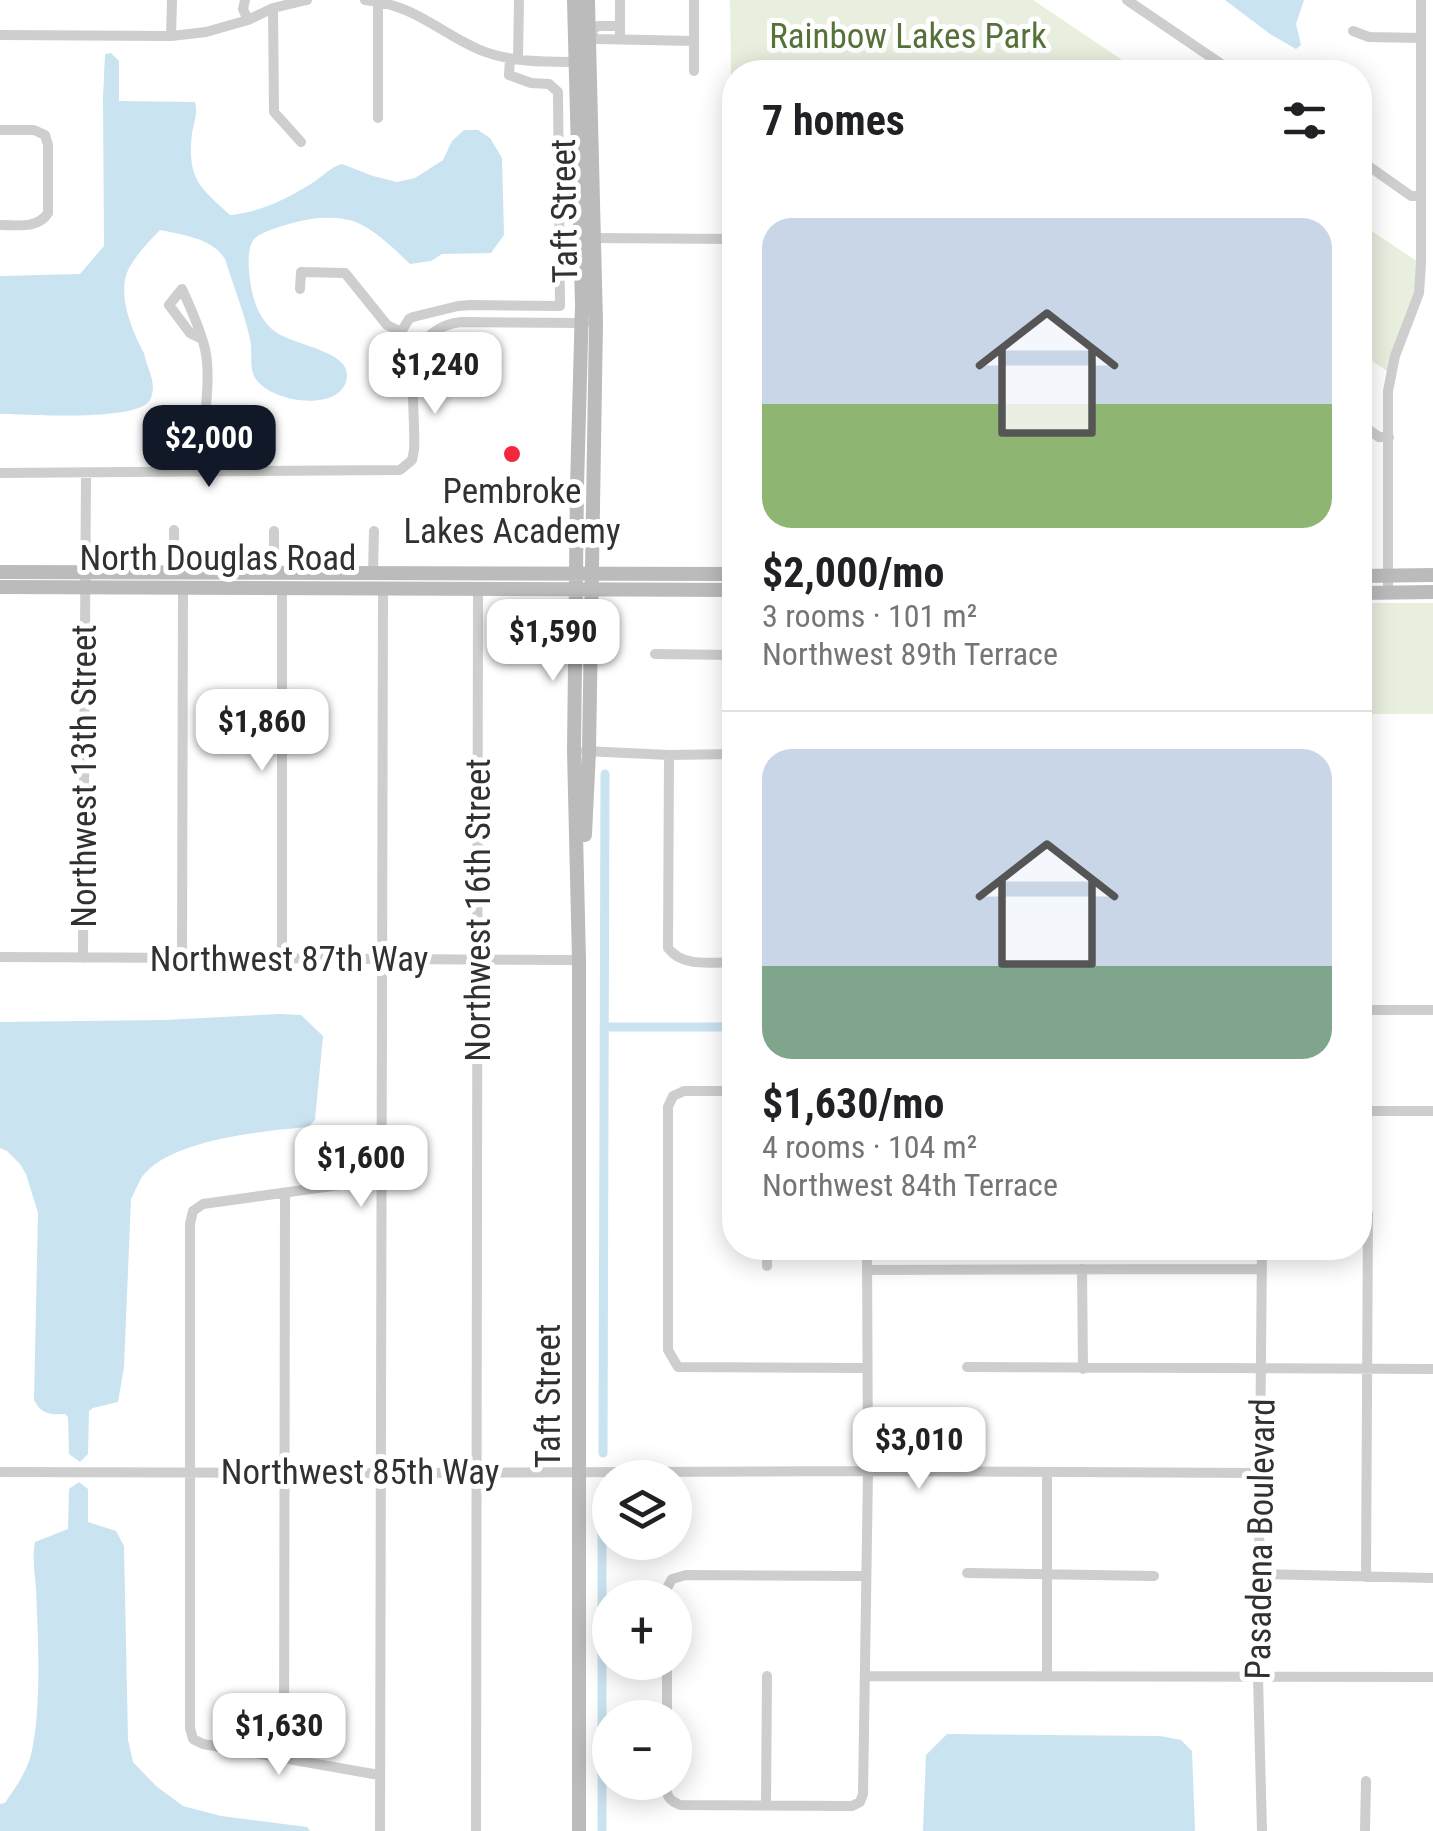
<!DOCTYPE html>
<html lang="en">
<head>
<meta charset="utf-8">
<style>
	:root { --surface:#fff; --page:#f6f6f6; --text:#202124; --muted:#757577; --line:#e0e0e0; --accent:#111827 }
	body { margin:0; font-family:"Roboto Condensed",sans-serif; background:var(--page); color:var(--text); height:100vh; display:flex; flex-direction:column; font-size:38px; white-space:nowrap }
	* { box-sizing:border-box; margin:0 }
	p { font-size:32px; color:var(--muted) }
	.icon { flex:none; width:55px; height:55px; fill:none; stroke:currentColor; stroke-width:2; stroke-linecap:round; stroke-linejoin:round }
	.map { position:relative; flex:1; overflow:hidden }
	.side { position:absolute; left:722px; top:60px; width:650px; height:1200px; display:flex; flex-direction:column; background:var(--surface); border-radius:40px; box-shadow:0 5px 25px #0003 }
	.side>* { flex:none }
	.fabs { position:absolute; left:592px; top:1460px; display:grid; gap:20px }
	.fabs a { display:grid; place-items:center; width:100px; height:100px; border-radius:50%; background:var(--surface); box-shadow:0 5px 25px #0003; font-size:50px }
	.price { position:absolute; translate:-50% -85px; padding:0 22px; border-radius:20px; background:#fff; color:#222; font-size:32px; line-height:65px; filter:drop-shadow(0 2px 5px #0008) }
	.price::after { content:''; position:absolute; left:50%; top:60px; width:30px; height:22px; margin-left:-15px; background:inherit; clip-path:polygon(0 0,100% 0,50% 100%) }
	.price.on { background:var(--accent); color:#fff }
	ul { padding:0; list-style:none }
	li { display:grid; align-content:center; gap:20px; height:530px; padding:0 40px }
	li+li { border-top:2px solid var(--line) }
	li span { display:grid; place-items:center; height:310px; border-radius:30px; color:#555 }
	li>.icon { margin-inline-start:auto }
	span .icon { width:180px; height:180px; fill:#fffc; stroke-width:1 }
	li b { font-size:42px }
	h2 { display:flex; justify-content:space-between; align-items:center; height:120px; padding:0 40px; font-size:42px }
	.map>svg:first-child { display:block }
	.green { fill:#e8efdf }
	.water { fill:#cae3f0 }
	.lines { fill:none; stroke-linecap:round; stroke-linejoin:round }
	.canal { stroke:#cae3f0; stroke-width:9 }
	.street { stroke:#cecece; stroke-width:10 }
	.secondary { stroke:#bbb; stroke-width:14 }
	.poi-dot { fill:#f5273e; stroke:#fff; stroke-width:4 }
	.labels { text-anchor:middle; stroke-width:10; stroke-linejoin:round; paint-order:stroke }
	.park-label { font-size:35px; fill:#56723a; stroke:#fff }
	.street-label { font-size:35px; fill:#313131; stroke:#fff }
	.poi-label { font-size:35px; fill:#313131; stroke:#fff }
</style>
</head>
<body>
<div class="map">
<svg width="1433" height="1831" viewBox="0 0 1433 1831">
	<rect width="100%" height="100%" fill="#fff"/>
	<path class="green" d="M 730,0 L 1033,0 L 1140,72 L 735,72 L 735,79 L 731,79 Z
		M 1360,223 L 1421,264 L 1419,293 L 1390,373 L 1360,353 Z
		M 1360,603 L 1433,603 L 1433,714 L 1360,714 Z"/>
	<path class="water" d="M 1225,0 L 1304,0 L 1296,24 L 1301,45 L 1296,49 L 1270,34 Z
		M 111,53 L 119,61 L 119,101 L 195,102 C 198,113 194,122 192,133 C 187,178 199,187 230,215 C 262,212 288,198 314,182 C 324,175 331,167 342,164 L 373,176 L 397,182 L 415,178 L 443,160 L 452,141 L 464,130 L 478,130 L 490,138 L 502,158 L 504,235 L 491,253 L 442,254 L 431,261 L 410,264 C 393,248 378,232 356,222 C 347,218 329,217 319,218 C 305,219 263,229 254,239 C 243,252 251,298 259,312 C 262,318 268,326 273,330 C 290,345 348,350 347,375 C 346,414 268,404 254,376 C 249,366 253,351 250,339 C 244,312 233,285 225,259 C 212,238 183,235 160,230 C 149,241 137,254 129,268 C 116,293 132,331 144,353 C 147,369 157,381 151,398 C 143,423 25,414 0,414 L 0,276 L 80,274 L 104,246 L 103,98 L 105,54 Z
		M 279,1014 L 301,1015 L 323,1036 L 315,1120 L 308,1127 C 265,1131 169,1139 142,1177 C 138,1183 135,1192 131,1199 L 124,1367 L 118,1402 L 93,1408 L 89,1411 L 88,1454 L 80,1462 L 69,1454 L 68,1417 L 65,1414 C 50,1415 41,1414 34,1400 L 38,1213 L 26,1174 L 20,1164 L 7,1151 L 0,1148 L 0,1022 L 164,1020 Z
		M 79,1482 L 88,1489 L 88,1522 L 116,1531 L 124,1546 L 128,1740 L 133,1762 L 156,1786 L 183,1806 L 221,1816 L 307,1827 L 310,1831 L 0,1831 L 0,1804 L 5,1803 C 15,1788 26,1773 31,1755 C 42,1707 38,1639 36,1589 C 35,1573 32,1558 35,1542 L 68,1529 L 69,1489 Z
		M 947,1734 L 1160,1736 L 1181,1740 L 1192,1751 L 1195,1831 L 923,1831 L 926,1755 Z"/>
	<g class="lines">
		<path class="canal" d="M 604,1027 L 735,1027
			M 603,1453 L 605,774
			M 602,1488 L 602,1831"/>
		<path class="street" d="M 245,0 L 243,9 L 248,20
			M 365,0 C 416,5 438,32 480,50 C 512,63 548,62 581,62
			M 378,0 L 378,118
			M 1127,0 L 1233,72
			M 273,8 L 274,112 L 301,142
			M 1353,31 L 1369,37 L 1421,38
			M 588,32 L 597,39 L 694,41
			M 589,32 L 598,26 L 620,26
			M 0,35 L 171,36 L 206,32 L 248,20 L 273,8 L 307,0
			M 171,36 L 172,0
			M 620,39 L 620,0
			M 518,59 L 519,0
			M 694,71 L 694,0
			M 0,130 L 34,130 L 45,135 L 48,145 L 48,213 C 38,229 17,225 0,225
			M 1360,160 L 1411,196 L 1421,196
			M 591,238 L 735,239
			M 300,289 L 301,272 L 345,273 L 387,325 L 401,332 L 409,319 L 413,317 L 458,306 L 471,305 L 560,306 L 558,92 L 549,84 L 531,83 L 509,75 L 510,59
			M 206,418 L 216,418 L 250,460 L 250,470
			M 1360,424 L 1379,437 L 1389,437
			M 170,470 L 170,462 L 183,448 L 203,439 C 205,413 211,374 205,349 C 200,328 191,309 182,289 L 169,305 L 190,333 L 202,339
			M 0,473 L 400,470 L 412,460 L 414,450 C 417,404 396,330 461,322 L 585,323
			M 174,572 L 174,530
			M 274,573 L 274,531
			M 373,573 L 374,531
			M 1388,593 L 1388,391 L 1395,356 L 1419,293 L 1421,264 L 1421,0
			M 655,654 L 735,655
			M 585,751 L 669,755 L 735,754
			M 669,755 L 668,948 C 683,968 712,962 735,962
			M 0,957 L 579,960
			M 83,958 L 86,473
			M 182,959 L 183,588
			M 282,959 L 282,589
			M 1360,1010 L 1433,1010
			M 735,1091 L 684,1091 L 673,1096 L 668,1107 L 668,1350 L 678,1367 L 866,1368
			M 1360,1111 L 1433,1111
			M 767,1266 L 767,1248
			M 1082,1269 L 1083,1369
			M 867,1270 L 1262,1269
			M 967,1367 L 1433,1369
			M 0,1472 L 379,1473 L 868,1471 L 1260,1473
			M 967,1573 L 1154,1576
			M 1258,1574 L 1433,1578
			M 1366,1577 L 1368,1214
			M 667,1598 L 667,1588 L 672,1579 L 686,1575 L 865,1576
			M 1047,1675 L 1047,1474
			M 866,1676 L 1433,1677
			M 667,1718 L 667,1662
			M 284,1758 L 285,1194
			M 379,1775 L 203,1744 L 193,1739 L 190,1728 L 190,1224 L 193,1211 L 203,1204 L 382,1179
			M 666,1782 C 666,1795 668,1800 680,1805 L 852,1806 L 860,1802 L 863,1794 L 868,1471 L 867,1248
			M 766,1806 L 767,1676
			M 380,1831 L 383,589
			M 476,1831 L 478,589
			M 1262,1831 L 1258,1677 L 1262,1248
			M 1365,1831 L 1366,1781"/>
		<path class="secondary" d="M 574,0 L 582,305 L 577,486 L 574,751 L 579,960 L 579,1831
			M 0,572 L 735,574
			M 1360,576 L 1433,575
			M 0,587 L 735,590
			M 1360,593 L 1433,592
			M 585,835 L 589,751 L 596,323 L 588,0"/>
	</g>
	<circle class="poi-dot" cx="512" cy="454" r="10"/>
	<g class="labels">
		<g class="park-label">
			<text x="908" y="48">Rainbow Lakes Park</text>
		</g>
		<g class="street-label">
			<text transform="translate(564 211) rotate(-91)" y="12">Taft Street</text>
			<text x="218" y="570">North Douglas Road</text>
			<text transform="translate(84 776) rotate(-90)" y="12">Northwest 13th Street</text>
			<text transform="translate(478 910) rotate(-90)" y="12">Northwest 16th Street</text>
			<text x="289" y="971">Northwest 87th Way</text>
			<text transform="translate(548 1396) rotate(-90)" y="12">Taft Street</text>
			<text x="360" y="1484">Northwest 85th Way</text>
			<text transform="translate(1260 1539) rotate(-89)" y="12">Pasadena Boulevard</text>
		</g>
		<g class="poi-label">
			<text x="512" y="503">Pembroke<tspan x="512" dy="40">Lakes Academy</tspan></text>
		</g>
	</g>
</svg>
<div class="fabs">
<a><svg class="icon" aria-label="layers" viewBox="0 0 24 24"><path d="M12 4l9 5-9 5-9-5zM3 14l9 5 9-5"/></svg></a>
<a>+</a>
<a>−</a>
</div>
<b class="price" style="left:435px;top:417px">$1,240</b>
<b class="price on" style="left:209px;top:490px">$2,000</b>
<b class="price" style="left:553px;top:684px">$1,590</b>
<b class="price" style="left:262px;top:774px">$1,860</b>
<b class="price" style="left:361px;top:1210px">$1,600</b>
<b class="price" style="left:919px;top:1492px">$3,010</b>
<b class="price" style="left:279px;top:1778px">$1,630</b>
<section class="side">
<h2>7 homes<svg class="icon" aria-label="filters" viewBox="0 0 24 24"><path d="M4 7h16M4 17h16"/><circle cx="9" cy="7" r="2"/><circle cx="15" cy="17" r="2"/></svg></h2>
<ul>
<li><span style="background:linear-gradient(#c9d6e8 60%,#8fb573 0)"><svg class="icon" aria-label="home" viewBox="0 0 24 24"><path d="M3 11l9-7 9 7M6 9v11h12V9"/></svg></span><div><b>$2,000/mo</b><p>3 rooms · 101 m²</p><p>Northwest 89th Terrace</p></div></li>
<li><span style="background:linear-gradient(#c9d6e8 70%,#7fa58c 0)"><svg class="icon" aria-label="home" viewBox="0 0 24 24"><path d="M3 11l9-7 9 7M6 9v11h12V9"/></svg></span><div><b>$1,630/mo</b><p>4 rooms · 104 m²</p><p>Northwest 84th Terrace</p></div></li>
</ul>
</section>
</div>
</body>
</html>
